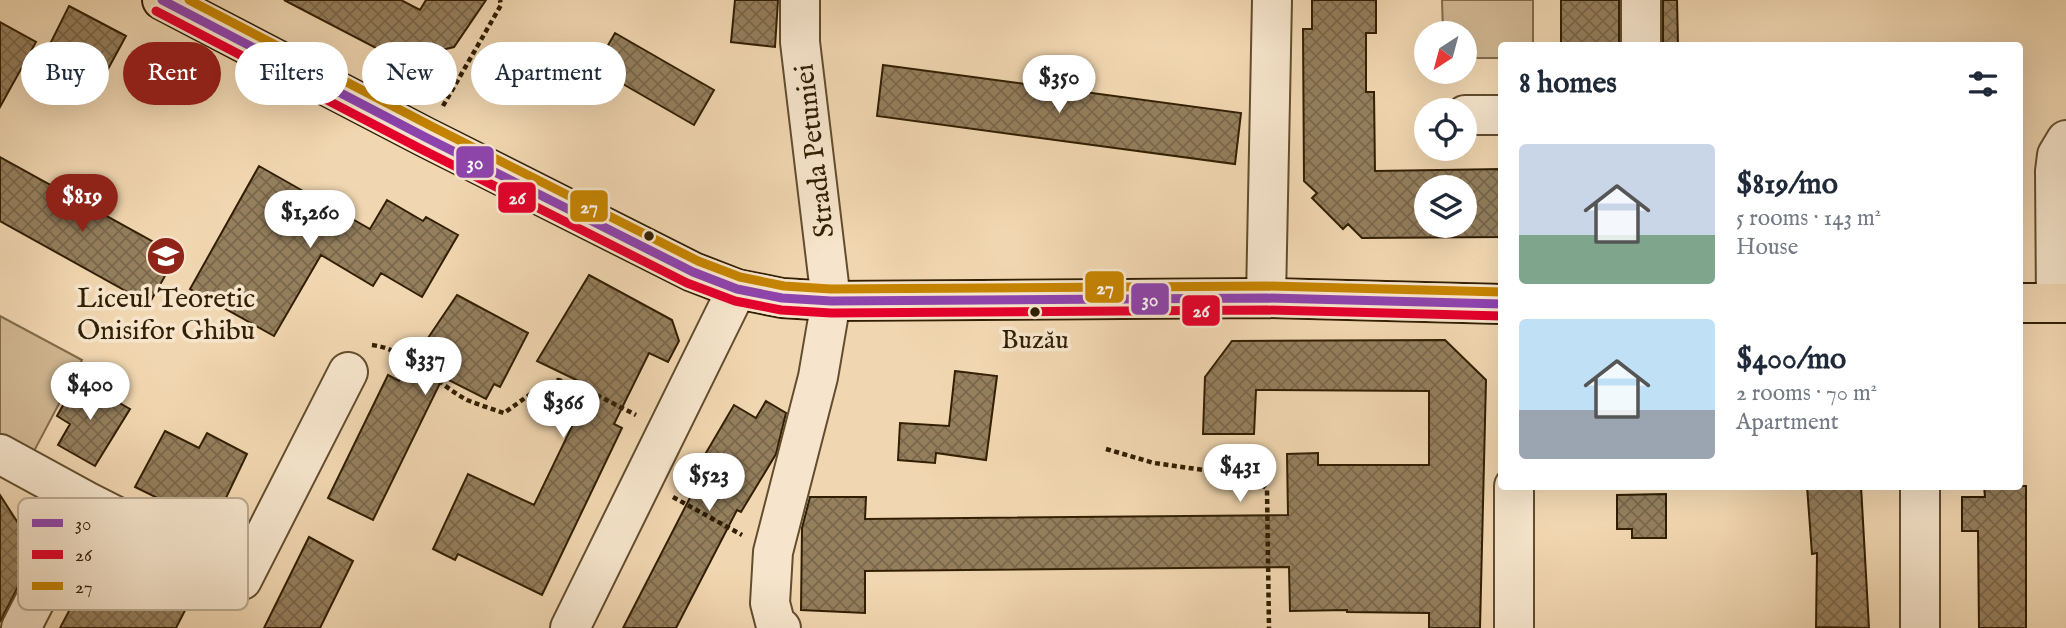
<!DOCTYPE html>
<html lang="en">
<head>
<meta charset="utf-8">
<style>
	:root { --surface:#fff; --page:#f6f6f7; --text:#1f2937; --muted:#747a83; --accent:#8f2418 }
	body { margin:0; font-family:"IM FELL English",serif; background:var(--page); color:var(--text); height:100vh; display:flex; flex-direction:column; font-size:26px; white-space:nowrap }
	* { box-sizing:border-box; margin:0 }
	p { font-size:23px; color:var(--muted) }
	.icon { flex:none; width:38px; height:38px; fill:none; stroke:currentColor; stroke-width:2; stroke-linecap:round; stroke-linejoin:round }
	.map { position:relative; flex:1; overflow:hidden }
	.side { position:absolute; left:1498px; top:42px; width:525px; height:448px; display:flex; flex-direction:column; background:var(--surface); border-radius:7px; box-shadow:0 7px 28px #0002 }
	.side>* { flex:none }
	.hud { position:absolute; left:21px; top:42px; width:665px; height:63px; display:flex; gap:14px }
	.needle { width:46px; rotate:216deg }
	.tools { position:absolute; left:1414px; top:21px; display:grid; gap:14px }
	.tools a { display:grid; place-items:center; width:63px; height:63px; border-radius:50%; background:var(--surface); box-shadow:0 7px 28px #0002; font-size:35px }
	.price { position:absolute; translate:-50% -60px; padding:0 16px; border-radius:24px; background:#fff; color:#222; font-size:23px; line-height:46px; filter:drop-shadow(0 2px 4px #0008) }
	.price::after { content:''; position:absolute; left:50%; top:42px; width:21px; height:16px; margin-left:-10px; background:inherit; clip-path:polygon(0 0,100% 0,50% 100%) }
	.price.on { background:var(--accent); color:#fff }
	ul { padding:0; list-style:none }
	li { display:flex; align-items:center; gap:21px; height:175px; padding:0 21px }
	li span { display:grid; place-items:center; flex:none; width:196px; height:140px; border-radius:7px; color:#555 }
	li>.icon { margin-inline-start:auto }
	span .icon { width:84px; height:84px; fill:#fffc; stroke-width:1 }
	li b { font-size:30px }
	h2 { display:flex; justify-content:space-between; align-items:center; height:84px; padding:0 21px; font-size:30px }
	.pill { padding:0 24px; border-radius:32px; background:var(--surface); box-shadow:0 7px 28px #0002; font-size:24px; line-height:63px }
	.pill.on { background:var(--accent); color:#fff }
	.map>svg:first-child { display:block }
	.park { fill:#d1b893; stroke:#826c4b; stroke-width:2 }
	.building { fill:url(#building-cross-hatch); stroke:#321f03; stroke-width:2; fill-rule:evenodd }
	.lines { fill:none; stroke-linecap:round; stroke-linejoin:round }
	.minor-casing { stroke:#624d2e; stroke-width:42 }
	.major-casing { stroke:#321f03; stroke-width:42 }
	.path { stroke:#321f03; stroke-width:4.5; stroke-dasharray:5 3.5; stroke-linecap:butt }
	.minor { stroke:#f6e5cc; stroke-width:38 }
	.major { stroke:#f1d7b1; stroke-width:38 }
	.bus-1-casing { stroke:#f6e5cc; stroke-width:14 }
	.bus-2-casing { stroke:#f6e5cc; stroke-width:14 }
	.bus-3-casing { stroke:#f6e5cc; stroke-width:14 }
	.bus-1 { stroke:#8e44ad; stroke-width:9 }
	.bus-2 { stroke:#e4002b; stroke-width:9 }
	.bus-3 { stroke:#c68401; stroke-width:9 }
	.bus-dot { fill:#321f03; stroke:#f6e5cc; stroke-width:2.5 }
	.labels { text-anchor:middle; stroke-width:7; stroke-linejoin:round; paint-order:stroke }
	.bus-label { font-size:26px; fill:#321f03; stroke:#f6e5cc }
	.street-label { font-size:28px; fill:#321f03; stroke:#f6e5cc }
	.poi-label { font-size:28px; fill:#321f03; stroke:#f6e5cc }
	.key { fill:#f6e5cc; stroke:#bbaa90; stroke-width:2 }
	.key-label { font-size:19px; fill:#321f03 }
	.line-badge { stroke:#f6e5cc; stroke-width:2.5 }
	.badge-label { font-size:19px; text-anchor:middle; font-weight:bold; fill:#fff }
</style>
</head>
<body>
<div class="map">
<svg width="2066" height="628" viewBox="0 0 2066 628">
	<defs>
		<pattern id="building-cross-hatch" width="8" height="8" patternUnits="userSpaceOnUse" patternTransform="scale(1.75)"><rect width="8" height="8" fill="#957f5d"/><path d="M0 0l8 8M0 8l8-8" fill="none" stroke="#7a674b"/></pattern>
	</defs>
	<rect width="100%" height="100%" fill="#f1d7b1"/>
	<filter id="stains"><feTurbulence type="fractalNoise" baseFrequency=".00286" numOctaves="4"/><feColorMatrix values="0 0 0 0 .2 0 0 0 0 .09 0 0 0 0 .02 0 0 0 .5 -.17"/></filter>
	<radialGradient id="worn" r=".72"><stop offset=".6" stop-color="#630" stop-opacity="0"/><stop offset="1" stop-color="#630" stop-opacity=".3"/></radialGradient>
	<path class="park" d="M 1442,0 L 1533,0 L 1533,45 L 1502,46 L 1501,58 L 1465,58 L 1465,33 L 1443,33 Z
		M 0,316 L 82,360 L 32,455 L 0,438 Z"/>
	<path class="building" d="M 284,0 L 401,0 L 420,10 L 426,0 L 486,0 L 454,47 L 399,60 Z
		M 735,0 L 778,0 L 775,47 L 731,42 Z
		M 1312,0 L 1376,0 L 1376,33 L 1366,33 L 1366,92 L 1374,92 L 1375,171 L 1502,169 L 1502,237 L 1362,238 L 1348,224 L 1343,229 L 1312,198 L 1317,193 L 1304,181 L 1303,29 L 1312,29 ZM 1426,187 L 1465,187 L 1465,226 L 1426,226 Z
		M 1561,0 L 1619,0 L 1619,44 L 1561,44 Z
		M 1663,0 L 1677,0 L 1678,46 L 1663,46 Z
		M 69,6 L 126,36 L 101,82 L 46,52 Z
		M 0,22 L 36,42 L 0,107 Z
		M 615,33 L 714,90 L 694,125 L 595,68 Z
		M 883,65 L 1241,113 L 1235,164 L 877,116 Z
		M 0,157 L 177,255 L 149,304 L 0,221 Z
		M 259,166 L 370,229 L 387,200 L 423,221 L 426,217 L 458,235 L 422,297 L 381,273 L 373,286 L 321,255 L 274,336 L 190,289 Z
		M 589,275 L 672,320 L 679,341 L 668,362 L 649,353 L 614,424 L 622,428 L 542,595 L 458,554 L 455,560 L 433,549 L 468,474 L 534,505 L 591,387 L 537,361 Z
		M 457,295 L 528,333 L 500,387 L 494,384 L 486,399 L 443,377 L 373,520 L 328,498 L 388,375 L 399,381 Z
		M 1445,340 L 1486,380 L 1480,628 L 1429,628 L 1429,613 L 1347,612 L 1347,610 L 1290,611 L 1289,567 L 865,571 L 865,613 L 801,610 L 802,528 L 810,497 L 866,497 L 865,519 L 1288,515 L 1287,454 L 1318,453 L 1318,465 L 1429,465 L 1429,391 L 1256,390 L 1254,434 L 1203,434 L 1205,377 L 1232,341 Z
		M 955,371 L 997,376 L 986,460 L 936,453 L 935,463 L 898,460 L 900,423 L 949,426 Z
		M 78,379 L 130,409 L 95,466 L 58,445 L 70,424 L 57,416 Z
		M 766,401 L 786,413 L 776,454 L 741,512 L 737,510 L 676,628 L 623,628 L 696,486 L 689,482 L 734,405 L 756,418 Z
		M 165,431 L 199,448 L 207,433 L 247,454 L 213,525 L 135,487 Z
		M 1807,486 L 1861,486 L 1869,628 L 1816,627 L 1817,553 L 1812,554 Z
		M 1984,486 L 2026,486 L 2026,628 L 1979,628 L 1978,531 L 1962,531 L 1962,497 L 1985,497 Z
		M 1666,494 L 1666,538 L 1632,538 L 1632,529 L 1617,529 L 1617,495 Z
		M 0,495 L 36,551 L 0,622 Z
		M 309,537 L 353,561 L 320,628 L 264,628 Z
		M 106,541 L 196,589 L 176,628 L 60,628 Z"/>
	<g class="lines">
		<g class="minor-casing">
			<path id="minor" d="M 1641,0 L 1641,46
				M 1465,115 L 1502,115
				M 1266,298 L 1272,0
				M 2056,303 L 2055,171 L 2057,155 L 2066,140
				M 0,454 L 86,501 L 242,580 L 348,372
				M 1514,486 L 1514,628
				M 1920,486 L 1920,628
				M 21,628 L 86,501
				M 570,628 L 737,289
				M 781,628 L 776,626 L 770,603 L 773,552 L 818,377 L 831,301 L 800,42 L 800,0"/>
		</g>
		<g class="major-casing">
			<path id="major" d="M 162,0 L 425,137 L 693,272 L 737,289 L 782,298 L 831,301 L 1266,298 L 1502,304
				M 2020,303 L 2066,303"/>
		</g>
		<path class="path" d="M 443,106 L 501,5 L 500,0
			M 372,345 C 410,350 435,383 467,400 C 479,405 492,409 504,413 L 532,393 L 558,380 L 583,388 L 636,415
			M 1106,449 L 1154,463 L 1253,477 L 1267,489 L 1269,628
			M 673,497 L 742,535"/>
		<use href="#minor" class="minor"/>
		<use href="#major" class="major"/>
		<g class="bus-1-casing">
			<path id="bus-1" d="M 162,0 L 425,137 L 693,272 L 737,289 L 782,298 L 831,301 L 1266,298 L 1502,304"/>
		</g>
		<g class="bus-2-casing">
			<path id="bus-2" d="M 156,11 L 419,148 L 687,283 L 735,301 L 781,310 L 831,313 L 1266,310 L 1502,316"/>
		</g>
		<g class="bus-3-casing">
			<path id="bus-3" d="M 189,0 L 431,126 L 698,261 L 740,277 L 784,286 L 831,289 L 1266,286 L 1502,292"/>
		</g>
		<use href="#bus-1" class="bus-1"/>
		<use href="#bus-2" class="bus-2"/>
		<use href="#bus-3" class="bus-3"/>
	</g>
	<defs>
		<g id="school-disc" transform="scale(2.0125)"><circle r="9.5" fill="#8f2418" stroke="#f6e5cc"/><path d="M0-5L7-2L0 1L-7-2ZM-4 1L0 2.5L4 1V4Q0 6-4 4Z" fill="#fff"/></g>
	</defs>
	<g fill-rule="evenodd">
		<use href="#school-disc" x="166" y="256"/>
	</g>
	<g class="bus-dot">
		<circle cx="649" cy="236" r="6"/>
		<circle cx="1035" cy="312" r="6"/>
	</g>
	<g class="labels">
		<g class="bus-label">
			<text x="1035" y="348">Buzău</text>
		</g>
		<g class="street-label">
			<text transform="translate(813 151) rotate(-97)" y="10">Strada Petuniei</text>
		</g>
		<g class="poi-label">
			<text x="166" y="307">Liceul Teoretic<tspan x="166" dy="32">Onisifor Ghibu</tspan></text>
		</g>
	</g>
	<rect x="18" y="498" width="230" height="112" rx="10" class="key"/>
	<rect x="32" y="519" width="31" height="8" fill="#8e44ad"/>
	<rect x="32" y="550" width="31" height="9" fill="#e4002b"/>
	<rect x="32" y="582" width="31" height="8" fill="#c68401"/>
	<g class="key-label">
		<text x="75" y="530">30</text>
		<text x="75" y="561">26</text>
		<text x="75" y="593">27</text>
	</g>
	<g class="line-badge">
		<rect x="455" y="145" width="40" height="34" rx="7" fill="#8e44ad"/>
		<rect x="497" y="181" width="40" height="33" rx="7" fill="#e4002b"/>
		<rect x="569" y="189" width="40" height="34" rx="7" fill="#c68401"/>
		<rect x="1084" y="270" width="41" height="34" rx="7" fill="#c68401"/>
		<rect x="1130" y="282" width="40" height="34" rx="7" fill="#8e44ad"/>
		<rect x="1181" y="294" width="40" height="33" rx="7" fill="#e4002b"/>
	</g>
	<g class="badge-label">
		<text x="475" y="169">30</text>
		<text x="517" y="204">26</text>
		<text x="589" y="213">27</text>
		<text x="1105" y="294">27</text>
		<text x="1150" y="306">30</text>
		<text x="1201" y="317">26</text>
	</g>
	<rect width="100%" height="100%" filter="url(#stains)"/>
	<rect width="100%" height="100%" fill="url(#worn)"/>
</svg>
<div class="tools">
<a><svg class="needle" viewBox="-14 -14 28 28"><path d="M0-13l5 13h-10z" fill="#e53935"/><path d="M0 13l5-13h-10z" fill="#747a83"/></svg></a>
<a><svg class="icon" aria-label="locate" viewBox="0 0 24 24"><circle cx="12" cy="12" r="6"/><path d="M12 2v4M12 18v4M2 12h4M18 12h4"/></svg></a>
<a><svg class="icon" aria-label="layers" viewBox="0 0 24 24"><path d="M12 4l9 5-9 5-9-5zM3 14l9 5 9-5"/></svg></a>
</div>
<b class="price" style="left:1059px;top:115px">$350</b>
<b class="price on" style="left:82px;top:234px">$819</b>
<b class="price" style="left:310px;top:250px">$1,260</b>
<b class="price" style="left:425px;top:397px">$337</b>
<b class="price" style="left:90px;top:422px">$400</b>
<b class="price" style="left:563px;top:440px">$366</b>
<b class="price" style="left:1240px;top:504px">$431</b>
<b class="price" style="left:709px;top:513px">$523</b>
<div class="hud">
<a class="pill">Buy</a>
<a class="pill on">Rent</a>
<a class="pill">Filters</a>
<a class="pill">New</a>
<a class="pill">Apartment</a>
</div>
<section class="side">
<h2>8 homes<svg class="icon" aria-label="filters" viewBox="0 0 24 24"><path d="M4 7h16M4 17h16"/><circle cx="9" cy="7" r="2"/><circle cx="15" cy="17" r="2"/></svg></h2>
<ul>
<li><span style="background:linear-gradient(#c9d6e8 65%,#7fa58c 0)"><svg class="icon" aria-label="home" viewBox="0 0 24 24"><path d="M3 11l9-7 9 7M6 9v11h12V9"/></svg></span><div><b>$819/mo</b><p>5 rooms · 143 m²</p><p>House</p></div></li>
<li><span style="background:linear-gradient(#bfe0f5 65%,#9aa5b1 0)"><svg class="icon" aria-label="home" viewBox="0 0 24 24"><path d="M3 11l9-7 9 7M6 9v11h12V9"/></svg></span><div><b>$400/mo</b><p>2 rooms · 70 m²</p><p>Apartment</p></div></li>
</ul>
</section>
</div>
</body>
</html>
